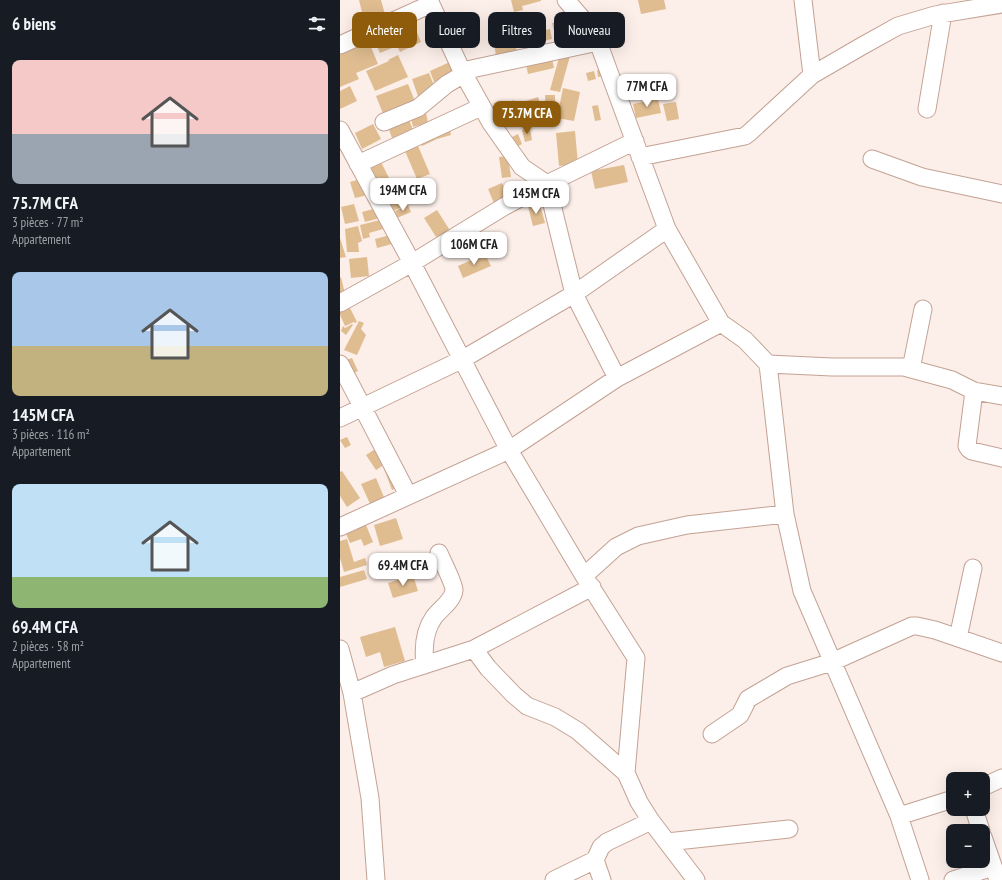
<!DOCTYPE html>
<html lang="fr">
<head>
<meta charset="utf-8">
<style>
	:root { --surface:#171b24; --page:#242831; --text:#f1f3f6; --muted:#9ea1a6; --accent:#8f5c0c }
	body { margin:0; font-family:"PT Sans Narrow",sans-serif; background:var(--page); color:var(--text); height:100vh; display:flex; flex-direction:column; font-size:15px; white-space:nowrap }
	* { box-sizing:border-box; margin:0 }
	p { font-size:13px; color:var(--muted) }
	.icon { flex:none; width:22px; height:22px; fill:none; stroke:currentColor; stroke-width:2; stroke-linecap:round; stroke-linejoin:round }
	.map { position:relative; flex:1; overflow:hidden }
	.panel { display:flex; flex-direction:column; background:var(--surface); width:340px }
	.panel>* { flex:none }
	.guide { position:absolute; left:12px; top:12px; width:380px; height:36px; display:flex; gap:8px }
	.tools { position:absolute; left:606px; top:772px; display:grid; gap:8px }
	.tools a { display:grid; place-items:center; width:44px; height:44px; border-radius:8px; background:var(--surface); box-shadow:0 4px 16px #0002; font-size:20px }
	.price { position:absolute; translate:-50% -34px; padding:0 9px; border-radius:8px; background:#fff; color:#222; font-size:13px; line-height:26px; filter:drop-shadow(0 1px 2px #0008) }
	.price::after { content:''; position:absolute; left:50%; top:24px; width:12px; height:9px; margin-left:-6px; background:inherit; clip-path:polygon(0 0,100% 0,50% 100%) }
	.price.current { background:var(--accent); color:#fff }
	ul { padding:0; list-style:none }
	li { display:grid; align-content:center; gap:8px; height:212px; padding:0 12px }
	li span { display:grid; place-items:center; height:124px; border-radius:8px; color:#555 }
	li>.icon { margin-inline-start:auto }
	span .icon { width:72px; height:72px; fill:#fffc; stroke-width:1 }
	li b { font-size:17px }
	h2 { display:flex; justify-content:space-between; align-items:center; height:48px; padding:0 12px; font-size:17px }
	.chip { padding:0 14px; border-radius:8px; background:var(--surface); box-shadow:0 4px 16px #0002; font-size:14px; line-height:36px }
	.chip.current { background:var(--accent); color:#fff }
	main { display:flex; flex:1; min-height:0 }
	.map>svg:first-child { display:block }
	.building { fill:#e0bd91 }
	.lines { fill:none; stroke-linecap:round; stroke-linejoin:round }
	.minor-casing { stroke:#c3a294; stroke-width:19 }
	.minor { stroke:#fff; stroke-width:17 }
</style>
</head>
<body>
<main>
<section class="panel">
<h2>6 biens<svg class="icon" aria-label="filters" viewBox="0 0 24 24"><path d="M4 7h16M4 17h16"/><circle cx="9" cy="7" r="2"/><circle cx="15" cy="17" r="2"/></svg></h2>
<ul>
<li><span style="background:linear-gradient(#f6c9c9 60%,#9aa5b1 0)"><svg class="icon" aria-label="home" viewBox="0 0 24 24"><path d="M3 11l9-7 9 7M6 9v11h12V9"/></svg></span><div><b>75.7M CFA</b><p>3 pièces · 77 m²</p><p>Appartement</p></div></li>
<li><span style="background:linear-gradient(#a9c7e8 60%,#c2b280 0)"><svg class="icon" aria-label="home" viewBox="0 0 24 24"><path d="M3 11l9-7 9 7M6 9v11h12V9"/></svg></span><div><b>145M CFA</b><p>3 pièces · 116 m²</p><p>Appartement</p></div></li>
<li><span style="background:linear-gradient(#bfe0f5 75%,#8fb573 0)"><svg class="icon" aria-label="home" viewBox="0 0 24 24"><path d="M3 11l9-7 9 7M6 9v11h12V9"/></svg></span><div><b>69.4M CFA</b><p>2 pièces · 58 m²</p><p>Appartement</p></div></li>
</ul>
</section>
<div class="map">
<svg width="662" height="880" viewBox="0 0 662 880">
	<rect width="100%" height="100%" fill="#fceee8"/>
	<path class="building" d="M 19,0 L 41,0 L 46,18 L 25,24 Z
		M 171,0 L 201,0 L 201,1 L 182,6 L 183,10 L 174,12 Z
		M 298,0 L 324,0 L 326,9 L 301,14 Z
		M 70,15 L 81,42 L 60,52 L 57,46 L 40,53 L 30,32 Z
		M 221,21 L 225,37 L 216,39 L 212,23 Z
		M 210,29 L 212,39 L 186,45 L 184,34 Z
		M 175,35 L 177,56 L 156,59 L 154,37 Z
		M 29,42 L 38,64 L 16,73 L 19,79 L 0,87 L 0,54 Z
		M 211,53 L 214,68 L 188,74 L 185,59 Z
		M 220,54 L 230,56 L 220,92 L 210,90 Z
		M 58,55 L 68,77 L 35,91 L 26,71 L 49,61 L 48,60 Z
		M 112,61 L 117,72 L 94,82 L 90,71 Z
		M 263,68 L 265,76 L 258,77 L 257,70 Z
		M 254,71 L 256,79 L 248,81 L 246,73 Z
		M 89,73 L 95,88 L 79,99 L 72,79 Z
		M 68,84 L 76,104 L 44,116 L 36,96 Z
		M 10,86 L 17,101 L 0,109 L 0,91 Z
		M 223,88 L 240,92 L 234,121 L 217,118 Z
		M 205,95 L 215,95 L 215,112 L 206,112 Z
		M 198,97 L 203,112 L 188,117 L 183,102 Z
		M 318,99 L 321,113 L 296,118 L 293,104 Z
		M 174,100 L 180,115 L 161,124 L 155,109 Z
		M 336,102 L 339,119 L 327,121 L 323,104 Z
		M 258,105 L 261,120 L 255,121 L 252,106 Z
		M 86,113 L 88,123 L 73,127 L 71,117 Z
		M 203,114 L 205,122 L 196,124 L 194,116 Z
		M 68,117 L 73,130 L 52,138 L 47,124 Z
		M 33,124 L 41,139 L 22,149 L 15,133 Z
		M 109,126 L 111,135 L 97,139 L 95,130 Z
		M 190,129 L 192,140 L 185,142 L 182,130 Z
		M 93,131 L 97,139 L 82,146 L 78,137 Z
		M 235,131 L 238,164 L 219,166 L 216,133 Z
		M 178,134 L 182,144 L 175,148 L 170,138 Z
		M 78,146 L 90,174 L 77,179 L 65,151 Z
		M 168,156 L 171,177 L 162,178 L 159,157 Z
		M 40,160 L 51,182 L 40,188 L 29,166 Z
		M 284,165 L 288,182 L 255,189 L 251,171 Z
		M 24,178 L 28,195 L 15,198 L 10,182 Z
		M 54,182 L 65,206 L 50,212 L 40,188 Z
		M 162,183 L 169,197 L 154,203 L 148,189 Z
		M 14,204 L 19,221 L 5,224 L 1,207 Z
		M 200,204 L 205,223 L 193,226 L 188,207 Z
		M 68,205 L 71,212 L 57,218 L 55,211 Z
		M 37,208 L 40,218 L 25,222 L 22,212 Z
		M 97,210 L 111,232 L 98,240 L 84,218 Z
		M 40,220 L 43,229 L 29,233 L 30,237 L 23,239 L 20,225 Z
		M 18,226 L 22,241 L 18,243 L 19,252 L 7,252 L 5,229 Z
		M 50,235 L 52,244 L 37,248 L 35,239 Z
		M 0,238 L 6,257 L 0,258 Z
		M 145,254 L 151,266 L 123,278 L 118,266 Z
		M 27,257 L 29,276 L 11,278 L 9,259 Z
		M 1,277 L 6,298 L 0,299 L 0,278 Z
		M 8,304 L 17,322 L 15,323 L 14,322 L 5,326 L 0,315 L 0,308 Z
		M 19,321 L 24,323 L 21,329 L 26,335 L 17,355 L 4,350 Z
		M 12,324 L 13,325 L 6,335 L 1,331 L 3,326 L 5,328 Z
		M 12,358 L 18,371 L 10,375 L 4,361 Z
		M 7,437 L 11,445 L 5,448 L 0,440 Z
		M 40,446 L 50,461 L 36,470 L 26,455 Z
		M 51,466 L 60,487 L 52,490 L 44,469 Z
		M 2,471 L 20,498 L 7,507 L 0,496 L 0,472 Z
		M 36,478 L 46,502 L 32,508 L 21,484 Z
		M 56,518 L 63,539 L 40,546 L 34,525 Z
		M 26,525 L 33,542 L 24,546 L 21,539 L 10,543 L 6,534 Z
		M 7,539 L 14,562 L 25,558 L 27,565 L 4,572 L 0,558 L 0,541 Z
		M 24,570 L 27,579 L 0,587 L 0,577 Z
		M 73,575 L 78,591 L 53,598 L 48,583 Z
		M 55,627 L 65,661 L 44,667 L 40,652 L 26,657 L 20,637 Z"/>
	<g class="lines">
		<g class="minor-casing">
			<path id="minor" d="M 89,0 L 122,71 L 151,123 L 182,167 L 207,184 L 234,294 L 277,378
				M 226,0 L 246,23 L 258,42 L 327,229 L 381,323 L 405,340 L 428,364 L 445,514 L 462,591 L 559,816 L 580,880
				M 463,0 L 472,75
				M 0,45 L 91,4
				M 122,71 L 258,42
				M 587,109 L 603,13
				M 44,122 L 78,108 L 107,84 L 124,74
				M 0,130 L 72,263 L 169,450 L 244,576 L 296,658 L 286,773
				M 300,157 L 405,136 L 409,133 L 472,75 L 522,46 L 558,26 L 595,15 L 662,4
				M 532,159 L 582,177 L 662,194
				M 18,164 L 141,107
				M 0,303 L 72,263 L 165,206 L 207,184 L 295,141
				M 0,364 L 68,495
				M 428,364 L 492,367 L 564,367 L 612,380 L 634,391 L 662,396
				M 571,369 L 583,309
				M 634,391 L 627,446 L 629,449 L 632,451 L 662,458
				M 0,418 L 123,359 L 234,294 L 327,229
				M 0,527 L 169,450 L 277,378 L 381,323
				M 244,576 L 276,547 L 298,536 L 347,525 L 445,514
				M 618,638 L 633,568
				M 0,649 L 12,693 L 30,798 L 36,880
				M 134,649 L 148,668 L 174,695 L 187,706 L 215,717 L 238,731 L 286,773 L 299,802 L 311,821 L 356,880
				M 85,665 C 83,648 84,631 94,617 C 100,609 113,601 114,590 C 114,583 102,561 99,553
				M 12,693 L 53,675 L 134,649 L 252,587
				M 372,734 L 400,715 L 408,699 L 447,676 L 492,662 L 572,626 L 577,626 L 595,630 L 662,653
				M 643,787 L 662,778
				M 634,809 L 641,831
				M 559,816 L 613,799
				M 643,837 L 658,880
				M 327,842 L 449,829
				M 255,860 L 262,880
				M 214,880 L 255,860 L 261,847 L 267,842 L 311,821
				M 613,880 L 653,867"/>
		</g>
		<use href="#minor" class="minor"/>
	</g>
</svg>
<div class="tools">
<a>+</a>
<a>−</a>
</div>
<b class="price" style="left:307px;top:108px">77M CFA</b>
<b class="price current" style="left:187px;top:135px">75.7M CFA</b>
<b class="price" style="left:63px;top:212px">194M CFA</b>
<b class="price" style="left:196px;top:215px">145M CFA</b>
<b class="price" style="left:134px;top:266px">106M CFA</b>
<b class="price" style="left:63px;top:587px">69.4M CFA</b>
<div class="guide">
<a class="chip current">Acheter</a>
<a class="chip">Louer</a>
<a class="chip">Filtres</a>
<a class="chip">Nouveau</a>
</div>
</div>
</main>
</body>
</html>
